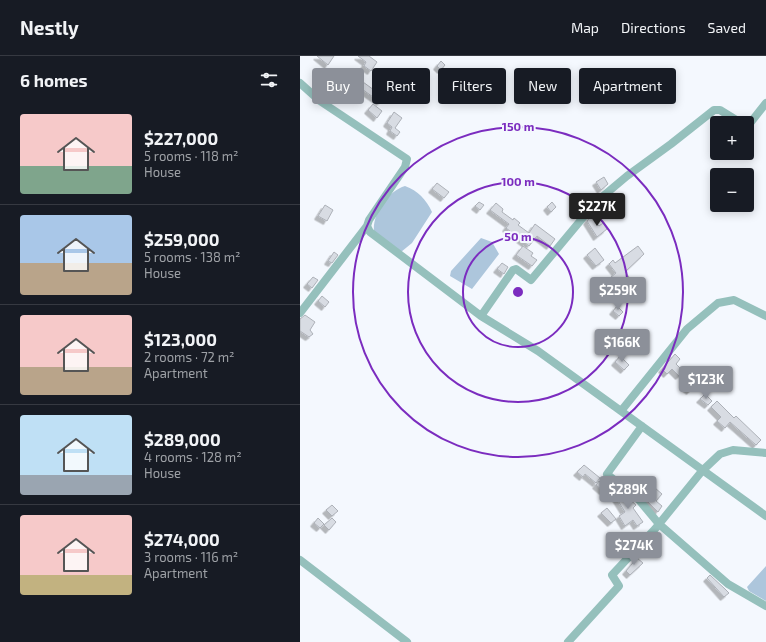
<!DOCTYPE html>
<html lang="en">
<head>
<meta charset="utf-8">
<style>
	:root { --surface:#171b24; --page:#242831; --text:#f1f3f6; --muted:#9ea1a6; --line:#363941; --accent:#8c9099 }
	body { margin:0; font-family:"Exo 2",sans-serif; background:var(--page); color:var(--text); height:100vh; display:flex; flex-direction:column; font-size:15px; white-space:nowrap }
	* { box-sizing:border-box; margin:0 }
	p { font-size:13px; color:var(--muted) }
	.icon { flex:none; width:22px; height:22px; fill:none; stroke:currentColor; stroke-width:2; stroke-linecap:round; stroke-linejoin:round }
	.map { position:relative; flex:1; overflow:hidden }
	.details { display:flex; flex-direction:column; background:var(--surface); width:300px }
	.details>* { flex:none }
	.banner { position:absolute; left:12px; top:12px; width:380px; height:36px; display:flex; gap:8px }
	.tools { position:absolute; left:410px; top:60px; display:grid; gap:8px }
	.tools a { display:grid; place-items:center; width:44px; height:44px; border-radius:4px; background:var(--surface); box-shadow:0 2px 10px #0003; font-size:20px }
	.price { position:absolute; translate:-50% -34px; padding:0 9px; border-radius:4px; background:var(--accent); color:#fff; font-size:13px; line-height:26px; filter:drop-shadow(0 1px 2px #0008) }
	.price::after { content:''; position:absolute; left:50%; top:24px; width:12px; height:9px; margin-left:-6px; background:inherit; clip-path:polygon(0 0,100% 0,50% 100%) }
	.price.current { background:#222; color:#fff }
	ul { padding:0; list-style:none }
	li { display:flex; align-items:center; gap:12px; height:100px; padding:0 20px }
	li+li { border-top:1px solid var(--line) }
	li span { display:grid; place-items:center; flex:none; width:112px; height:80px; border-radius:4px; color:#555 }
	li>.icon { margin-inline-start:auto }
	span .icon { width:48px; height:48px; fill:#fffc; stroke-width:1 }
	li b { font-size:17px }
	h2 { display:flex; justify-content:space-between; align-items:center; height:48px; padding:0 20px; font-size:17px }
	.tag { padding:0 14px; border-radius:4px; background:var(--surface); box-shadow:0 2px 10px #0003; font-size:14px; line-height:36px }
	.tag.current { background:var(--accent); color:#fff }
	header { display:flex; align-items:center; gap:24px; box-sizing:border-box; height:56px; padding:0 20px; background:var(--surface); border-bottom:1px solid var(--line) }
	header strong { font-size:19px }
	nav { display:flex; gap:22px; margin-inline-start:auto; font-size:14px }
	main { display:flex; flex:1; min-height:0 }
	.map>svg:first-child { display:block }
	.water { fill:#adc6dc }
	.building { fill:#d8dce3; stroke:#adb1b8; filter:url(#shadow) }
	.lines { fill:none; stroke-linecap:round; stroke-linejoin:round }
	.minor { stroke:#95c0bc; stroke-width:8 }
	.ring { fill:none; stroke:#7b2cbf; stroke-width:2 }
	.centre { fill:#7b2cbf; stroke:#f4f8fe; stroke-width:2 }
	.ring-label { font-size:12px; text-anchor:middle; font-weight:bold; fill:#7b2cbf; stroke:#f4f8fe; stroke-width:4; stroke-linejoin:round; paint-order:stroke }
</style>
</head>
<body>
<header>
<strong>Nestly</strong>
<nav><a>Map</a><a>Directions</a><a>Saved</a></nav>
</header>
<main>
<section class="details">
<h2>6 homes<svg class="icon" aria-label="filters" viewBox="0 0 24 24"><path d="M4 7h16M4 17h16"/><circle cx="9" cy="7" r="2"/><circle cx="15" cy="17" r="2"/></svg></h2>
<ul>
<li><span style="background:linear-gradient(#f6c9c9 65%,#7fa58c 0)"><svg class="icon" aria-label="home" viewBox="0 0 24 24"><path d="M3 11l9-7 9 7M6 9v11h12V9"/></svg></span><div><b>$227,000</b><p>5 rooms · 118 m²</p><p>House</p></div></li>
<li><span style="background:linear-gradient(#a9c7e8 60%,#b9a48a 0)"><svg class="icon" aria-label="home" viewBox="0 0 24 24"><path d="M3 11l9-7 9 7M6 9v11h12V9"/></svg></span><div><b>$259,000</b><p>5 rooms · 138 m²</p><p>House</p></div></li>
<li><span style="background:linear-gradient(#f6c9c9 65%,#b9a48a 0)"><svg class="icon" aria-label="home" viewBox="0 0 24 24"><path d="M3 11l9-7 9 7M6 9v11h12V9"/></svg></span><div><b>$123,000</b><p>2 rooms · 72 m²</p><p>Apartment</p></div></li>
<li><span style="background:linear-gradient(#bfe0f5 75%,#9aa5b1 0)"><svg class="icon" aria-label="home" viewBox="0 0 24 24"><path d="M3 11l9-7 9 7M6 9v11h12V9"/></svg></span><div><b>$289,000</b><p>4 rooms · 128 m²</p><p>House</p></div></li>
<li><span style="background:linear-gradient(#f6c9c9 75%,#c2b280 0)"><svg class="icon" aria-label="home" viewBox="0 0 24 24"><path d="M3 11l9-7 9 7M6 9v11h12V9"/></svg></span><div><b>$274,000</b><p>3 rooms · 116 m²</p><p>Apartment</p></div></li>
</ul>
</section>
<div class="map">
<svg width="466" height="586" viewBox="0 0 466 586">
	<defs>
		<filter id="shadow"><feDropShadow dx="-3.5" dy="3.5" stdDeviation="0" flood-color="#0004"/></filter>
	</defs>
	<rect width="100%" height="100%" fill="#f4f8fe"/>
	<path class="water" d="M 105,130 C 118,135 126,143 132,156 L 112,187 L 101,196 L 74,176 C 72,158 88,135 105,130 Z
		M 181,182 L 192,186 L 199,198 L 172,233 L 150,220 L 151,215 Z
		M 466,510 L 466,545 L 449,535 L 447,531 Z"/>
	<path class="building" d="M 17,0 L 34,0 L 28,9 Z
		M 58,0 L 69,0 L 77,6 L 71,15 L 64,10 L 66,6 Z
		M 141,5 L 145,9 L 141,14 L 137,10 Z
		M 63,26 L 85,42 L 80,46 L 59,31 Z
		M 36,28 L 44,33 L 41,39 L 38,37 L 35,42 L 29,39 Z
		M 49,33 L 54,36 L 51,41 L 46,38 Z
		M 73,48 L 82,55 L 77,62 L 68,54 Z
		M 94,56 L 102,62 L 95,72 L 100,76 L 97,80 L 90,75 L 92,71 L 87,67 Z
		M 304,121 L 308,128 L 301,134 L 296,126 Z
		M 137,127 L 149,136 L 144,142 L 132,133 Z
		M 179,146 L 184,149 L 180,154 L 175,150 Z
		M 252,146 L 256,151 L 251,156 L 247,151 Z
		M 196,147 L 203,153 L 202,156 L 213,164 L 214,162 L 220,167 L 218,169 L 229,177 L 235,168 L 255,183 L 250,190 L 237,180 L 229,190 L 206,172 L 209,168 L 190,154 Z
		M 25,149 L 33,154 L 27,165 L 18,160 Z
		M 291,160 L 299,170 L 303,167 L 307,173 L 297,181 L 287,165 Z
		M 223,190 L 233,197 L 231,200 L 237,204 L 232,210 L 216,199 Z
		M 338,190 L 344,198 L 325,216 L 333,226 L 329,229 L 323,222 L 310,232 L 305,226 L 316,217 L 309,208 L 313,204 L 315,207 Z
		M 295,192 L 304,204 L 296,210 L 287,199 Z
		M 34,196 L 38,199 L 32,207 L 28,205 Z
		M 202,207 L 208,211 L 204,218 L 197,213 Z
		M 13,221 L 18,224 L 12,232 L 7,228 Z
		M 22,240 L 29,246 L 25,251 L 18,245 Z
		M 317,250 L 323,256 L 319,260 L 313,255 Z
		M 5,259 L 15,266 L 10,274 L 13,278 L 9,281 L 0,275 L 0,263 Z
		M 375,298 L 380,303 L 376,308 L 384,316 L 379,320 L 372,313 L 367,318 L 362,313 Z
		M 320,300 L 329,309 L 324,314 L 315,306 Z
		M 389,327 L 394,331 L 390,335 L 385,331 Z
		M 405,338 L 412,345 L 408,349 L 400,343 Z
		M 417,345 L 434,362 L 436,360 L 461,384 L 456,389 L 430,366 L 425,372 L 417,365 L 421,361 L 411,351 Z
		M 284,409 L 300,422 L 296,427 L 285,418 L 283,421 L 277,416 Z
		M 299,425 L 306,431 L 303,435 L 296,429 Z
		M 355,432 L 362,438 L 356,445 L 362,450 L 358,456 L 347,445 Z
		M 321,436 L 336,449 L 333,452 L 343,466 L 337,470 L 333,464 L 325,470 L 319,460 L 325,456 L 315,440 Z
		M 32,449 L 38,455 L 32,460 L 26,454 Z
		M 307,452 L 316,463 L 311,467 L 301,457 Z
		M 18,462 L 24,468 L 20,472 L 14,467 Z
		M 32,462 L 36,466 L 29,474 L 24,469 Z
		M 337,502 L 343,507 L 330,519 L 326,515 Z
		M 410,519 L 425,533 L 429,537 L 424,541 L 407,522 Z"/>
	<g class="lines">
		<path class="minor" d="M 0,27 L 20,45 L 107,103 L 105,111 L 69,164 L 67,170 L 70,176 L 181,260 L 238,295 L 466,460
			M 447,71 L 466,47
			M 0,257 L 67,170
			M 181,260 L 213,214 L 216,213 L 231,224 L 296,146 L 327,120 L 371,88 L 414,54 L 420,54 L 441,67
			M 321,355 L 387,273 L 418,247 L 434,244 L 466,260
			M 342,370 L 307,418 L 339,444 L 359,468 L 428,528 L 466,550
			M 0,504 L 107,586
			M 268,586 L 319,530 L 312,519 L 355,473 L 402,415 L 420,398 L 433,394 L 466,397"/>
	</g>
	<g class="ring">
		<circle cx="218" cy="236" r="55"/>
		<circle cx="218" cy="236" r="110"/>
		<circle cx="218" cy="236" r="165"/>
	</g>
	<circle cx="218" cy="236" r="6" class="centre"/>
	<g class="ring-label">
		<text x="218" y="75">150 m</text>
		<text x="218" y="130">100 m</text>
		<text x="218" y="185">50 m</text>
	</g>
</svg>
<div class="tools">
<a>+</a>
<a>−</a>
</div>
<b class="price current" style="left:297px;top:171px">$227K</b>
<b class="price" style="left:318px;top:255px">$259K</b>
<b class="price" style="left:322px;top:307px">$166K</b>
<b class="price" style="left:406px;top:344px">$123K</b>
<b class="price" style="left:328px;top:454px">$289K</b>
<b class="price" style="left:334px;top:510px">$274K</b>
<div class="banner">
<a class="tag current">Buy</a>
<a class="tag">Rent</a>
<a class="tag">Filters</a>
<a class="tag">New</a>
<a class="tag">Apartment</a>
</div>
</div>
</main>
</body>
</html>
